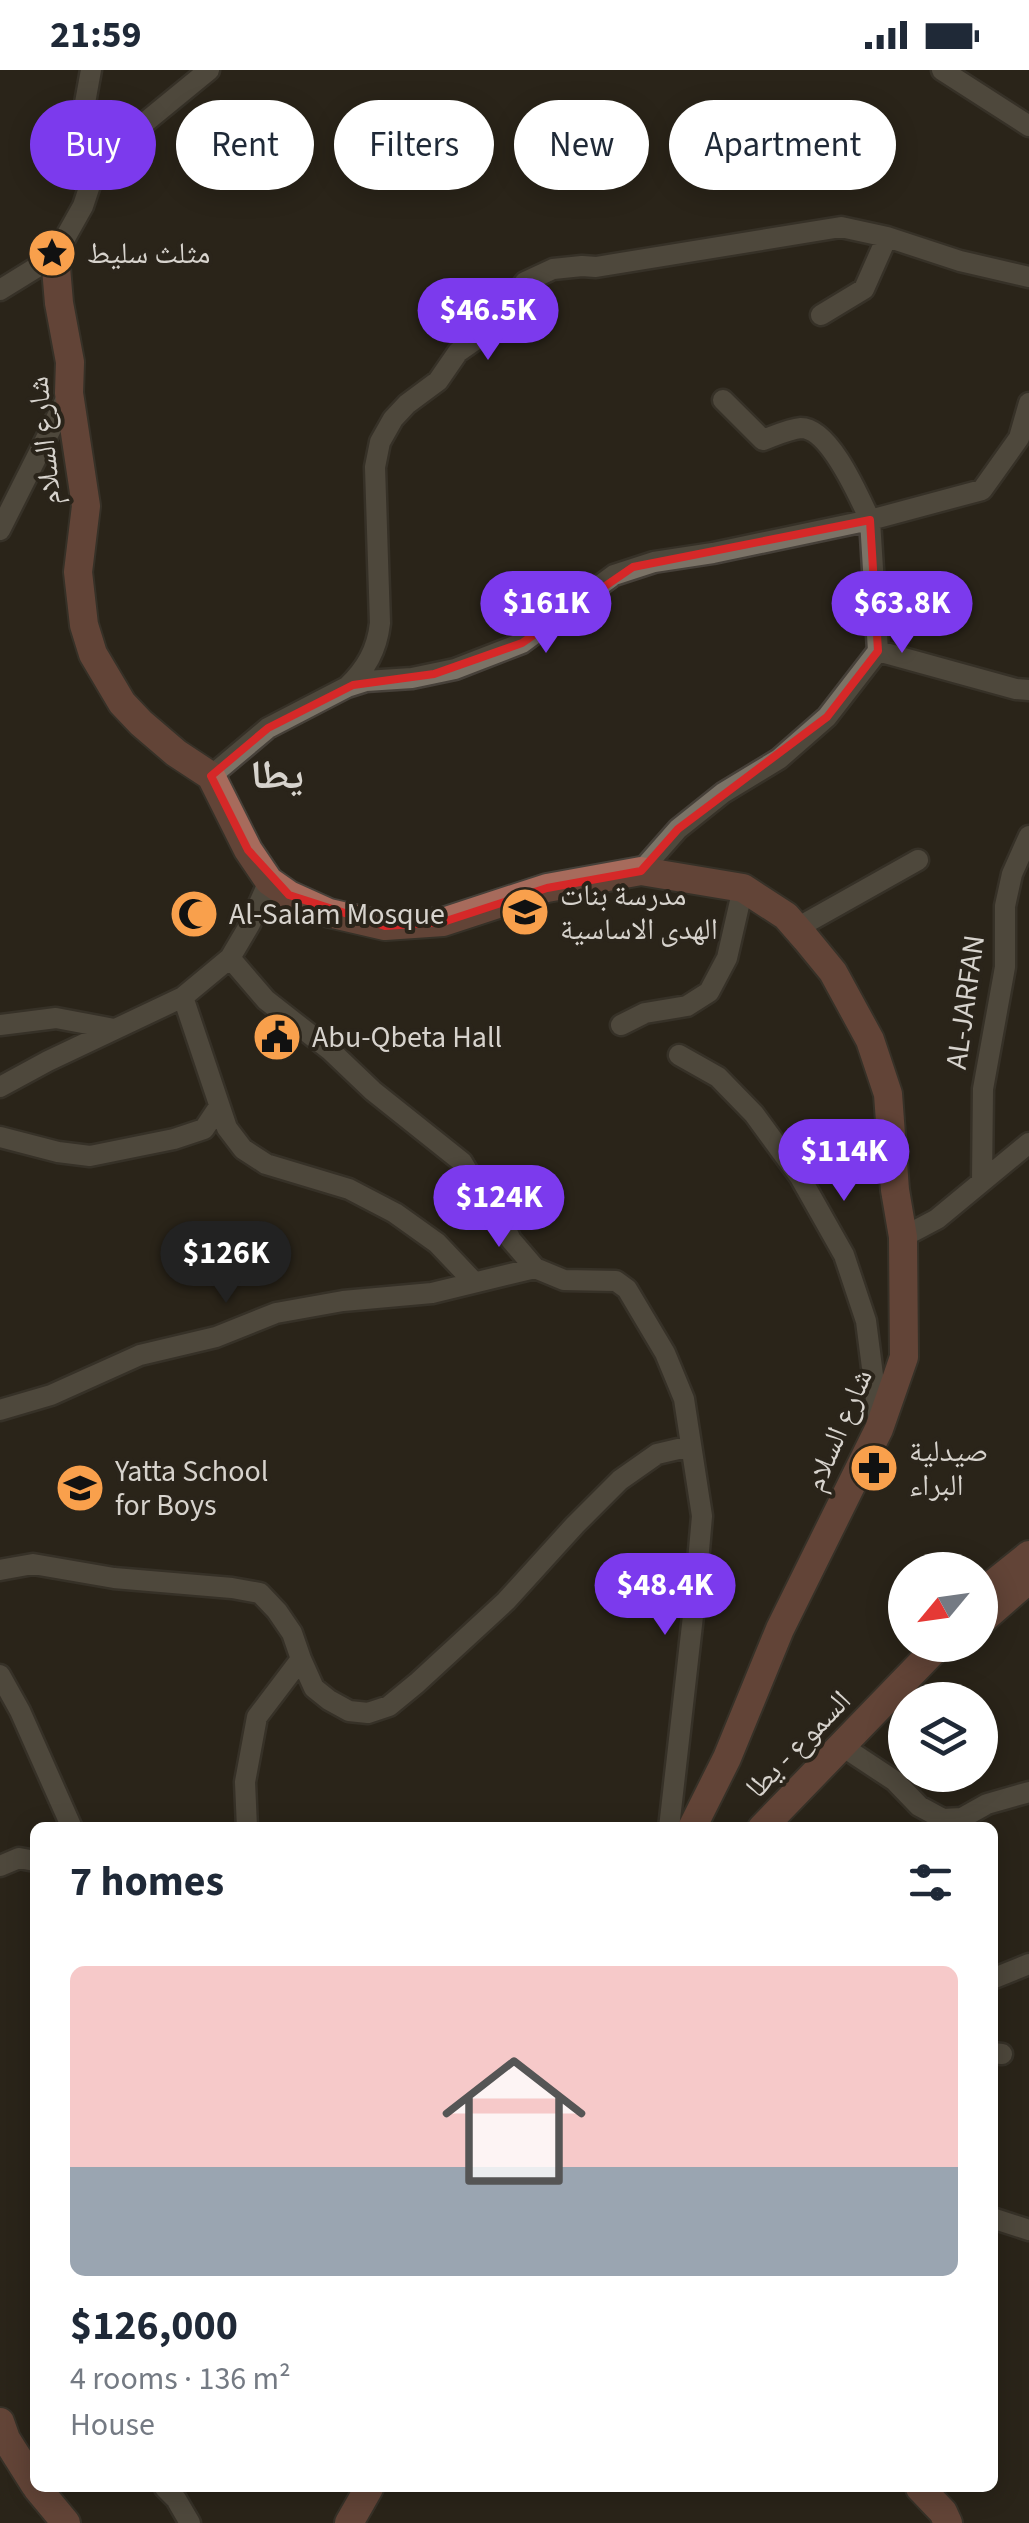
<!DOCTYPE html>
<html lang="en">
<head>
<meta charset="utf-8">
<style>
	:root { --surface:#fff; --page:#f2f2f3; --text:#1f2937; --muted:#747a83; --line:#e0e1e3; --accent:#7c3aed }
	body { margin:0; font-family:"Source Sans 3","Noto Naskh Arabic",sans-serif; background:var(--page); color:var(--text); height:100vh; display:flex; flex-direction:column; font-size:38px; white-space:nowrap }
	* { box-sizing:border-box; margin:0 }
	p { font-size:32px; color:var(--muted) }
	.icon { flex:none; width:55px; height:55px; fill:none; stroke:currentColor; stroke-width:2; stroke-linecap:round; stroke-linejoin:round }
	.map { position:relative; flex:1; overflow:hidden }
	.sheet { position:absolute; left:30px; top:1752px; width:968px; height:670px; display:flex; flex-direction:column; background:var(--surface); border-radius:15px; box-shadow:0 5px 25px #0003 }
	.sheet>* { flex:none }
	.hud { position:absolute; left:30px; top:30px; width:970px; height:90px; display:flex; gap:20px }
	.needle { width:65px; rotate:241deg }
	.tools { position:absolute; left:888px; top:1482px; display:grid; gap:20px }
	.tools a { display:grid; place-items:center; width:110px; height:110px; border-radius:50%; background:var(--surface); box-shadow:0 5px 25px #0003; font-size:50px }
	.price { position:absolute; translate:-50% -85px; padding:0 22px; border-radius:35px; background:var(--accent); color:#fff; font-size:32px; line-height:65px; filter:drop-shadow(0 2px 5px #0008) }
	.price::after { content:''; position:absolute; left:50%; top:60px; width:30px; height:22px; margin-left:-15px; background:inherit; clip-path:polygon(0 0,100% 0,50% 100%) }
	.price.on { background:#222; color:#fff }
	ul { padding:0; list-style:none }
	li { display:grid; align-content:center; gap:20px; height:530px; padding:0 40px }
	li+li { border-top:2px solid var(--line) }
	li span { display:grid; place-items:center; height:310px; border-radius:15px; color:#555 }
	li>.icon { margin-inline-start:auto }
	span .icon { width:180px; height:180px; fill:#fffc; stroke-width:1 }
	li b { font-size:42px }
	h2 { display:flex; justify-content:space-between; align-items:center; height:120px; padding:0 40px; font-size:42px }
	.chip { padding:0 35px; border-radius:45px; background:var(--surface); box-shadow:0 5px 25px #0003; font-size:35px; line-height:90px }
	.chip.on { background:var(--accent); color:#fff }
	.status { display:flex; justify-content:space-between; align-items:center; height:70px; padding:0 50px; background:var(--surface); direction:ltr }
	.status svg { height:28px; fill:currentColor }
	.map>svg:first-child { display:block }
	.lines { fill:none; stroke-linecap:round; stroke-linejoin:round }
	.minor-casing { stroke:#464039; stroke-width:25 }
	.major-casing { stroke:#464039; stroke-width:32 }
	.minor { stroke:#7b7367; stroke-width:20 }
	.major { stroke:#a76b5c; stroke-width:28 }
	.marked { fill:none; stroke:#d62828; stroke-width:8; stroke-linejoin:round }
	.labels { text-anchor:middle; stroke-width:8; stroke-linejoin:round; paint-order:stroke }
	.poi-label { font-size:30px; fill:#d7d3cd; stroke:#2a241a; text-anchor:start }
	.street-label { font-size:30px; fill:#d7d3cd; stroke:#2a241a }
	.district-label { font-size:40px; font-weight:bold; fill:#d7d3cd; stroke:#2a241a }
</style>
</head>
<body>
<div class="status"><b>21:59</b><svg viewBox="0 0 49 12"><path d="M0 12V9h3v3zM5 12V6h3v6zM10 12V3h3v9zM15 12V0h3v12zM26 1h20v11H26zM47 4h2v5h-2z"/></svg></div>
<div class="map">
<svg width="1029" height="2453" viewBox="0 0 1029 2453">
	<rect width="100%" height="100%" fill="#2a241a"/>
	<g class="lines">
		<g class="minor-casing">
			<path id="minor" d="M 942,0 L 1029,56
				M 98,91 L 209,0
				M 0,220 L 55,186 L 83,136 L 98,91 L 85,33 L 91,0
				M 821,245 L 864,219 L 887,167
				M 0,460 L 69,323
				M 878,581 L 1016,619 L 1029,620
				M 347,617 C 366,599 377,580 380,553 L 375,397 L 380,372 L 393,349 L 407,334 L 438,311 L 458,282 L 488,261 L 525,212 L 553,199 L 582,196 L 596,197 L 841,157 L 887,167 L 960,191 L 1029,207
				M 211,706 L 268,658 L 347,617 L 366,611 L 412,608 L 455,599 L 522,573 L 614,505 L 654,492 L 713,483 L 870,450 C 859,427 830,358 801,358 C 789,359 774,366 763,370 L 723,330
				M 641,801 L 678,759 L 723,723 L 779,689 L 827,647 L 878,581 L 870,450 L 982,420 L 1019,368 L 1029,333
				M 797,858 L 918,790
				M 230,888 L 266,930 L 330,980 L 373,1021 L 462,1092 L 484,1129 L 500,1147 L 511,1170 L 535,1198 L 564,1210 L 616,1211 L 627,1219 L 665,1283 L 684,1329 L 702,1446 L 694,1537 L 669,1758
				M 183,927 L 227,1058 L 243,1079 L 266,1094 L 349,1119 L 395,1143 L 437,1173 L 473,1211
				M 0,955 L 56,948 L 114,959
				M 621,955 L 645,943 L 687,936 L 709,922 L 727,888 L 743,818
				M 679,985 L 718,1007 L 754,1044 L 800,1107 L 844,1185 L 866,1251 L 879,1352
				M 0,1017 L 48,991 L 183,927 L 230,888 L 250,854 L 269,811
				M 0,1067 L 58,1082 L 90,1086 L 174,1069 L 204,1059 L 218,1038
				M 982,1111 L 983,1019 L 1005,897 L 1005,836 L 1012,804 L 1029,766
				M 903,1167 L 937,1149 L 1029,1073
				M 0,1340 L 51,1325 L 140,1285 L 216,1267 L 276,1243 L 343,1231 L 432,1223 L 535,1198
				M 0,1500 L 33,1494 L 114,1508 L 232,1518 L 260,1523 L 277,1541 L 292,1563 L 301,1589 L 257,1647 L 245,1712 L 247,1758
				M 301,1589 L 314,1618 L 329,1630 L 349,1641 L 368,1643 L 389,1636 L 417,1613 L 506,1531 L 575,1455 L 620,1410 L 657,1384 L 691,1376
				M 0,1605 L 20,1641 L 72,1758
				M 842,1676 L 895,1711 L 919,1736 L 943,1749 L 962,1748 L 987,1734 L 1029,1722
				M 0,1796 L 19,1788 L 35,1791
				M 992,1909 L 1029,1894
				M 992,1983 L 1002,1984
				M 992,2148 L 1029,2160
				M 165,2418 L 176,2429 L 190,2453"/>
		</g>
		<g class="major-casing">
			<path id="major" d="M 55,186 L 59,233 L 70,292 L 69,323 L 86,436 L 78,502 L 84,555 L 93,584 L 122,633 L 141,653 L 176,683 L 211,706 L 248,780 L 269,811 L 289,825 L 329,843 L 385,856 L 443,852 L 547,818 L 641,801 L 743,818 L 786,846 L 806,869 L 833,902 L 870,970 L 888,1024 L 895,1120 L 903,1167 L 904,1287 L 879,1359 L 780,1559 L 727,1688 L 692,1758
				M 980,1527 L 988,1518 L 1029,1485
				M 980,1552 L 1029,1509
				M 762,1758 L 939,1575
				M 0,2352 L 6,2369 L 35,2415
				M 37,2418 L 66,2453
				M 920,2418 L 943,2442 L 948,2453
				M 349,2453 L 369,2418"/>
		</g>
		<use href="#minor" class="minor"/>
		<use href="#major" class="major"/>
	</g>
	<path d="M0 0H1029V2453H0ZM 870,450 L 878,581 L 827,647 L 678,759 L 641,801 L 547,818 L 443,852 L 385,856 L 289,825 L 248,780 L 211,706 L 268,658 L 353,615 L 434,604 L 522,573 L 633,497 Z" fill="#2a241a" fill-opacity=".55" fill-rule="evenodd"/>
	<path class="marked" d="M 870,450 L 878,581 L 827,647 L 678,759 L 641,801 L 547,818 L 443,852 L 385,856 L 289,825 L 248,780 L 211,706 L 268,658 L 353,615 L 434,604 L 522,573 L 633,497 Z"/>
	<defs>
		<g id="sight-disc" transform="scale(2.5)"><circle r="9.5" fill="#f9a04c" stroke="#2a241a"/><path d="M0-6L1.8-2.2L6-1.7L2.9 1.2L3.7 5.4L0 3.3L-3.7 5.4L-2.9 1.2L-6-1.7L-1.8-2.2Z" fill="#111"/></g>
		<g id="school-disc" transform="scale(2.5)"><circle r="9.5" fill="#f9a04c" stroke="#2a241a"/><path d="M0-5L7-2L0 1L-7-2ZM-4 1L0 2.5L4 1V4Q0 6-4 4Z" fill="#111"/></g>
		<g id="mosque-disc" transform="scale(2.5)"><circle r="9.5" fill="#f9a04c" stroke="#2a241a"/><path d="M3.5-4.9A6 6 0 1 0 3.5 4.9A5 5 0 1 1 3.5-4.9Z" fill="#111"/></g>
		<g id="civic-disc" transform="scale(2.5)"><circle r="9.5" fill="#f9a04c" stroke="#2a241a"/><path d="M-.6-6.5H3V-4.5H.6V-3L4-1V1h2V6H-6V1h2V-1L-.6-3ZM-1.2 2.5V6h2.4V2.5Z" fill="#111"/></g>
		<g id="pharmacy-disc" transform="scale(2.5)"><circle r="9.5" fill="#f9a04c" stroke="#2a241a"/><path d="M-2-6h4v4h4v4h-4v4h-4v-4h-4v-4h4Z" fill="#111"/></g>
	</defs>
	<g fill-rule="evenodd">
		<use href="#sight-disc" x="52" y="183"/>
		<use href="#school-disc" x="525" y="842"/>
		<use href="#mosque-disc" x="194" y="844"/>
		<use href="#civic-disc" x="277" y="967"/>
		<use href="#pharmacy-disc" x="874" y="1398"/>
		<use href="#school-disc" x="80" y="1418"/>
	</g>
	<g class="labels">
		<g class="poi-label">
			<text x="87" y="193">مثلث سليط</text>
			<text x="560" y="835">مدرسة بنات<tspan x="560" dy="34">الهدى الاساسية</tspan></text>
			<text x="229" y="854">Al-Salam Mosque</text>
			<text x="312" y="977">Abu-Qbeta Hall</text>
			<text x="909" y="1391">صيدلية<tspan x="909" dy="34">البراء</tspan></text>
			<text x="115" y="1411">Yatta School<tspan x="115" dy="34">for Boys</tspan></text>
		</g>
		<g class="street-label">
			<text transform="translate(44 371) rotate(-96)" y="10">شارع السلام</text>
			<text transform="translate(965 932) rotate(-82)" y="10">AL-JARFAN</text>
			<text transform="translate(838 1360) rotate(-67)" y="10">شارع السلام</text>
			<text transform="translate(798 1674) rotate(-46)" y="10">السموع - يطا</text>
		</g>
		<g class="district-label">
			<text x="277" y="718">يطا</text>
		</g>
	</g>
</svg>
<div class="tools">
<a><svg class="needle" viewBox="-14 -14 28 28"><path d="M0-13l5 13h-10z" fill="#e53935"/><path d="M0 13l5-13h-10z" fill="#747a83"/></svg></a>
<a><svg class="icon" aria-label="layers" viewBox="0 0 24 24"><path d="M12 4l9 5-9 5-9-5zM3 14l9 5 9-5"/></svg></a>
</div>
<b class="price" style="left:488px;top:293px">$46.5K</b>
<b class="price" style="left:546px;top:586px">$161K</b>
<b class="price" style="left:902px;top:586px">$63.8K</b>
<b class="price" style="left:844px;top:1134px">$114K</b>
<b class="price" style="left:499px;top:1180px">$124K</b>
<b class="price on" style="left:226px;top:1236px">$126K</b>
<b class="price" style="left:665px;top:1568px">$48.4K</b>
<div class="hud">
<a class="chip on">Buy</a>
<a class="chip">Rent</a>
<a class="chip">Filters</a>
<a class="chip">New</a>
<a class="chip">Apartment</a>
</div>
<section class="sheet">
<h2>7 homes<svg class="icon" aria-label="filters" viewBox="0 0 24 24"><path d="M4 7h16M4 17h16"/><circle cx="9" cy="7" r="2"/><circle cx="15" cy="17" r="2"/></svg></h2>
<ul>
<li><span style="background:linear-gradient(#f6c9c9 65%,#9aa5b1 0)"><svg class="icon" aria-label="home" viewBox="0 0 24 24"><path d="M3 11l9-7 9 7M6 9v11h12V9"/></svg></span><div><b>$126,000</b><p>4 rooms · 136 m²</p><p>House</p></div></li>
</ul>
</section>
</div>
</body>
</html>
